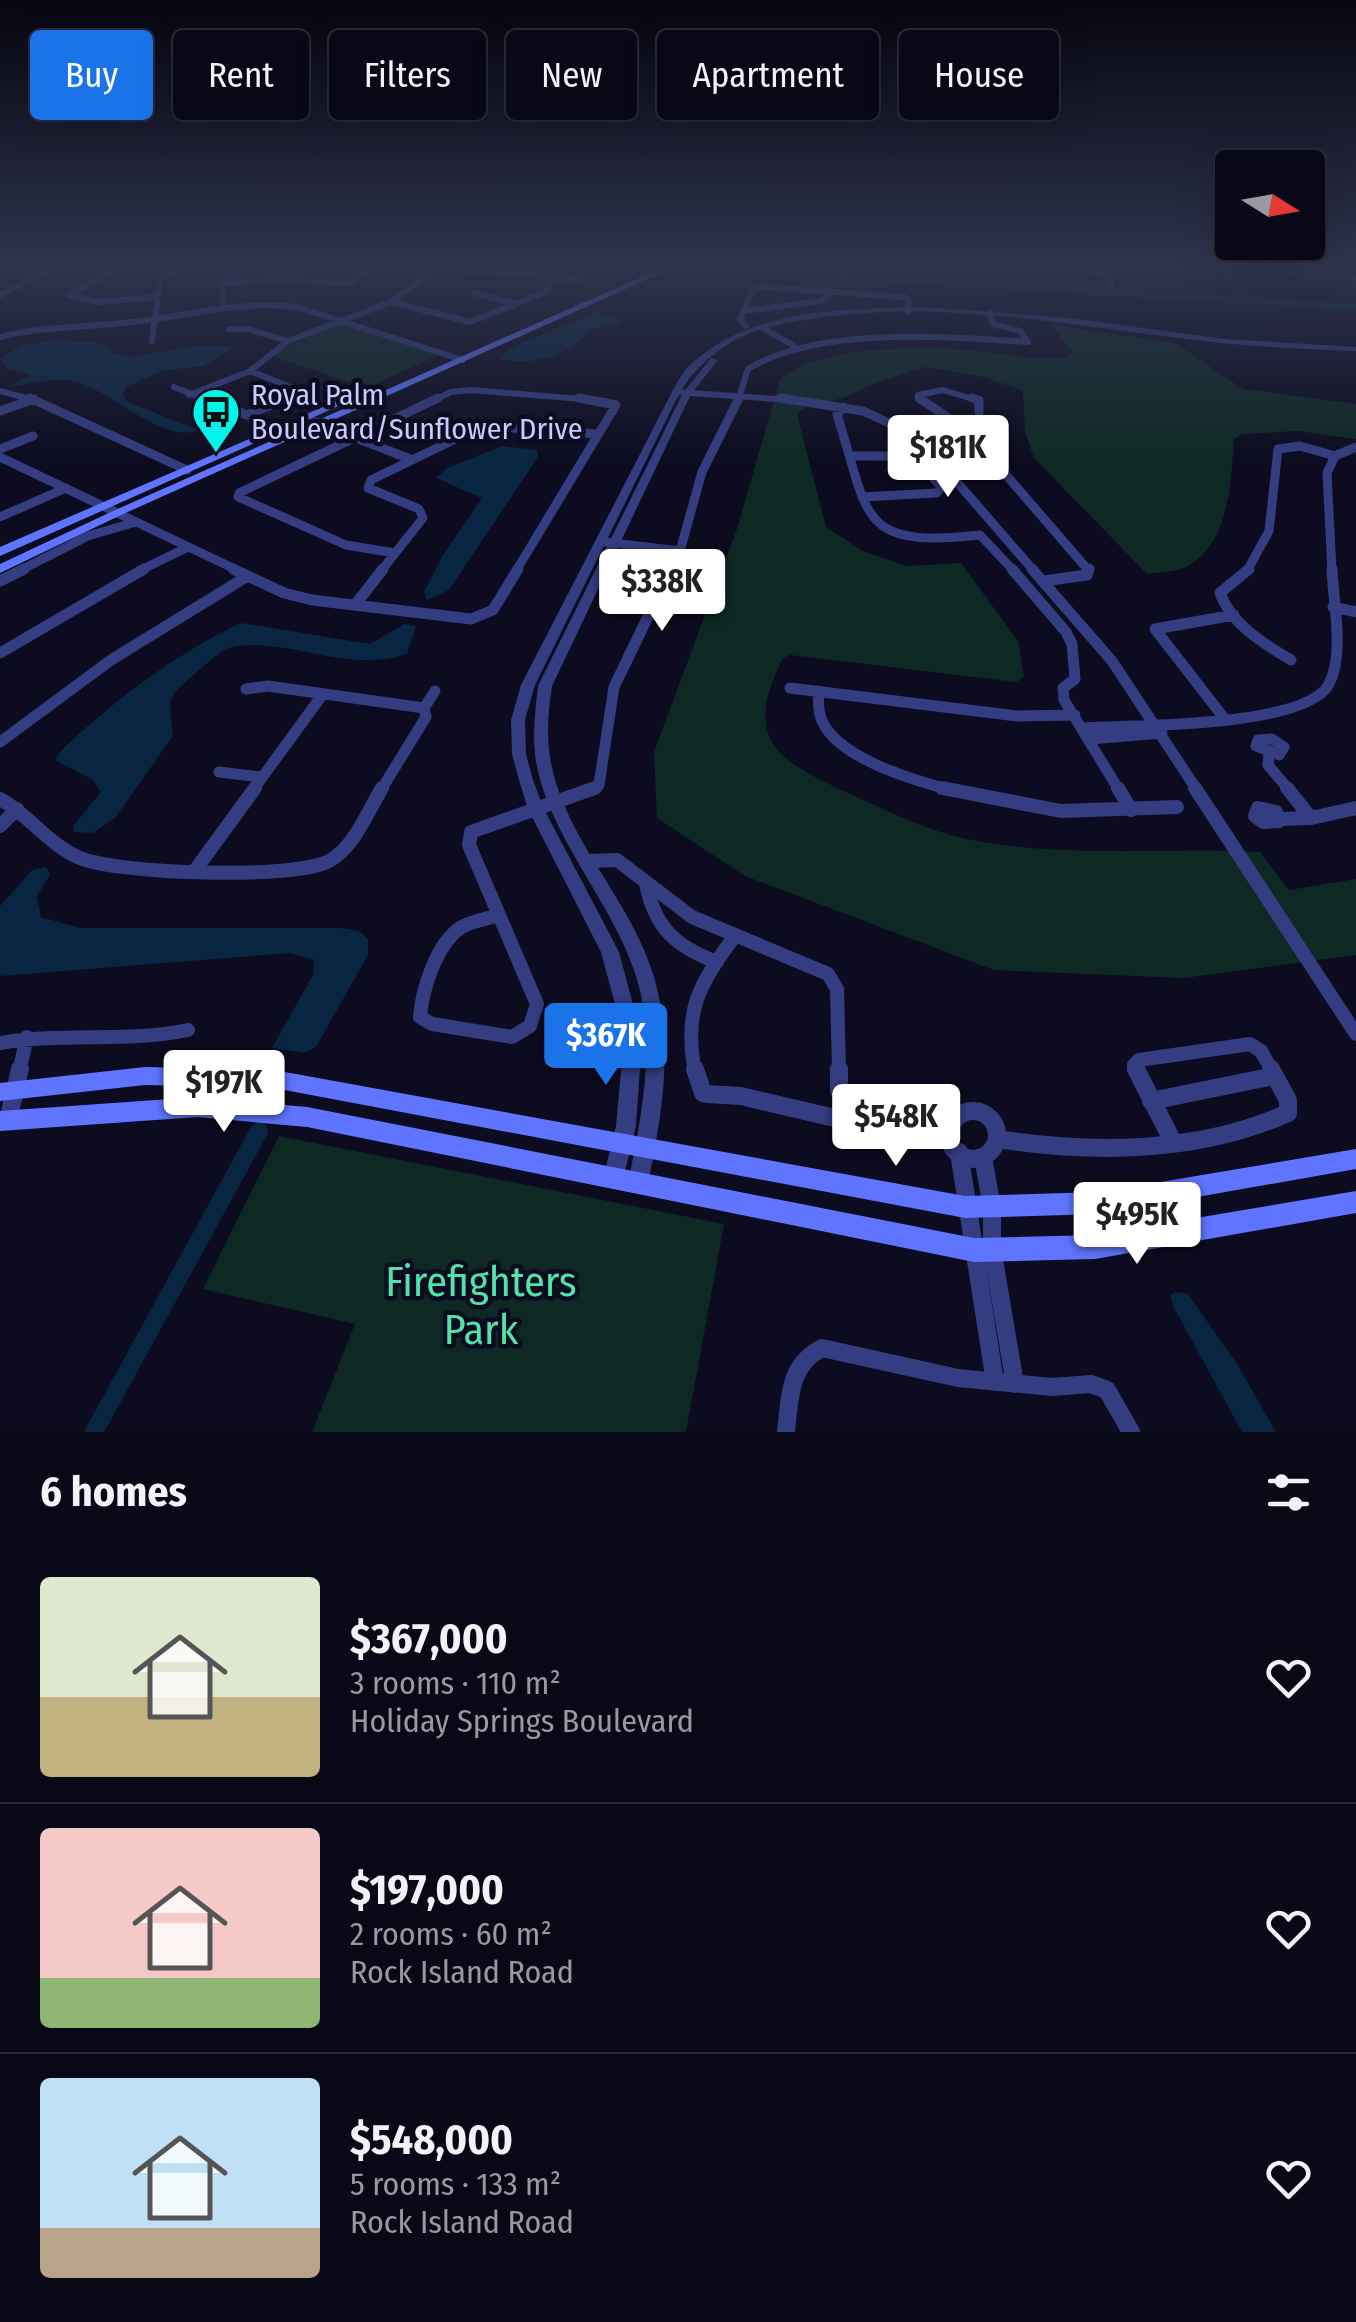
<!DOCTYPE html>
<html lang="en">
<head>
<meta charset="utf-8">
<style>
	:root { --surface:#090817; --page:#121120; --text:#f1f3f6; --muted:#999aa1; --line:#292936; --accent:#1a73e8 }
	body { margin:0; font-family:"Fira Sans Condensed",sans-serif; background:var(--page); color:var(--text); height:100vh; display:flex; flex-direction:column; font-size:38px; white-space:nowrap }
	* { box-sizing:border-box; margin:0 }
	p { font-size:32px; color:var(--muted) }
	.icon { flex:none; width:55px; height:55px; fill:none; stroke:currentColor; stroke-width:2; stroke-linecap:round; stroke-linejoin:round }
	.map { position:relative; height:1432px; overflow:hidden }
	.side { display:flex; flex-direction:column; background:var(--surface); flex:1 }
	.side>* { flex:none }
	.top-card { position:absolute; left:30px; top:30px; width:1298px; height:90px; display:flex; gap:20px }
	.needle { width:65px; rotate:101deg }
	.buttons { position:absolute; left:1215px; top:150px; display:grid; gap:20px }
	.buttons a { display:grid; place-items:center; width:110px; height:110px; border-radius:10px; background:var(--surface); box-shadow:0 10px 40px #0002,0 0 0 2px var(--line); font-size:50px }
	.price { position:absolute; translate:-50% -85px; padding:0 22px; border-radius:10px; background:#fff; color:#222; font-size:32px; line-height:65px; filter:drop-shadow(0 2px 5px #0008) }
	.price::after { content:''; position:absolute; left:50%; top:60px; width:30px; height:22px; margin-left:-15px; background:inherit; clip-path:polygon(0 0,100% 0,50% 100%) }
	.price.selected { background:var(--accent); color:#fff }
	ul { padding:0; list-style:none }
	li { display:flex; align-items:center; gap:30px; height:250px; padding:0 40px }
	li+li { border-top:2px solid var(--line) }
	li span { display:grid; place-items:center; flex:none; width:280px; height:200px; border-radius:10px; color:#555 }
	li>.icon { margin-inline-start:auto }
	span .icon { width:120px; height:120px; fill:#fffc; stroke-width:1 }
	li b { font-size:42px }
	h2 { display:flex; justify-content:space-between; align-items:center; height:120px; padding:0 40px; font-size:42px }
	.tag { padding:0 35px; border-radius:10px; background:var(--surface); box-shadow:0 10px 40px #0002,0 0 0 2px var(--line); font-size:35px; line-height:90px }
	.tag.selected { background:var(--accent); color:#fff }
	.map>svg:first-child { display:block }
	.green { fill:#0e2924 }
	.water { fill:#082641 }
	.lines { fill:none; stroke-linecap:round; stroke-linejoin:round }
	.canal-far1 { stroke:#082641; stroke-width:6 }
	.canal { stroke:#082641; stroke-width:18 }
	.minor-far4 { stroke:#343d81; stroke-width:6 }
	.minor-far3 { stroke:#343d81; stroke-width:9 }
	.minor-far2 { stroke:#343d81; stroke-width:11 }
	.minor-far1 { stroke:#343d81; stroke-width:14 }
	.minor { stroke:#343d81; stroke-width:18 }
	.tertiary { fill:#343d81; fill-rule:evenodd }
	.secondary { fill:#6075ff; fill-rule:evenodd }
	.labels { text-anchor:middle; stroke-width:9; stroke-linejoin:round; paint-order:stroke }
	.far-poi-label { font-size:30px; fill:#c9cbff; stroke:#0c0b1f; text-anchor:start }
	.near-park-label { font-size:42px; fill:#50e4a8; stroke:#0c0b1f }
</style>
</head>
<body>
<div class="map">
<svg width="1356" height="1432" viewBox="0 0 1356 1432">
	<rect width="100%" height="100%" fill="#0c0b1f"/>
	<path class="green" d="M 345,324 L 441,354 L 366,388 L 269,355 L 334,325 Z
		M 1051,325 L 1175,343 L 1243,389 L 1356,404 L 1356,439 L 1298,431 L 1242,434 L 1234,439 C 1231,481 1230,544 1186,567 C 1175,572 1159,572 1147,574 L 1034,458 L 1025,431 L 1023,390 L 983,377 L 925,367 L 881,381 L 843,398 L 806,407 L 797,414 L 826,527 L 861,550 L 906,566 L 961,563 L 1018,641 L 1024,677 L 1016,682 L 790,655 L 783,658 C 742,739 776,760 848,793 C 890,812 931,833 977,841 C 1069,858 1166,847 1260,852 L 1289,890 L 1356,879 L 1356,955 L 1184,978 L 994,970 L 745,876 L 657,818 L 654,752 L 737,529 L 780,379 C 817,346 919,346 968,350 C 1002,353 1034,361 1068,357 L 1072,351 Z
		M 279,1136 L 724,1224 L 686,1432 L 312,1432 L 355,1324 L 203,1289 Z"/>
	<path class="water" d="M 594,313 L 618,318 L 620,323 L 593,329 L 571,348 L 551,357 L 525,362 L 499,359 L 510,348 Z
		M 52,340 L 98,342 L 114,353 L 130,357 L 196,346 L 234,347 L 203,366 L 161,371 L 126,387 L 123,395 L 128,402 L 198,430 C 165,445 109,390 77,382 C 50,376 33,384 8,387 L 31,375 L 6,368 L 0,359 L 20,346 Z
		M 502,446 L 537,450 L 538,457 L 449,590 L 427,600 L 424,592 L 443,555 L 482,498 L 436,478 L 447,468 Z
		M 241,623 L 370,644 L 404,624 L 416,626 L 407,654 C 347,675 280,634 229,648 C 218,652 207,664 198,671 C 165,700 169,694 173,736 L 115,818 L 93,833 L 75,832 L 73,826 L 101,792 L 93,780 L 55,760 L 59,753 C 106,706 181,650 241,623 Z
		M 46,867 L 50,875 L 37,896 L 41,917 L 80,928 L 341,928 L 359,931 L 368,939 L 368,955 L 316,1047 L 304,1053 L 272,1048 L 313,975 L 314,960 L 290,953 L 0,976 L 0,906 L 32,870 Z
		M 1176,1292 L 1188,1294 L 1237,1364 L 1276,1432 L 1242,1432 L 1173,1306 L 1170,1295 Z"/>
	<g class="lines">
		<path class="canal-far1" d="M 686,267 L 707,268
			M 717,269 L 1356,307
			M 1227,275 L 1242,301"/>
		<path class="canal" d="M 94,1432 L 259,1131"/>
		<path class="minor-far4" d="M 1084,266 L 1088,271 L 1107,275 L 1112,287
			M 1305,266 L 1310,272
			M 552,281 L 580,278
			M 222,283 L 281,280 L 351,283 L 373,266
			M 475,293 L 516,304
			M 0,295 L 58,266
			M 68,295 L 97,302 L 155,297
			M 68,295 L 121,266
			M 391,302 L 470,322 L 546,292 L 552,281
			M 223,306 L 222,283 L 243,266
			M 744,311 L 822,301 L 831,291
			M 746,326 L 740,320 L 753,289 L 763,287 L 905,297 L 909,299 L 908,312
			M 763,328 L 799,349
			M 229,329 L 248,329 L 288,341
			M 0,337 C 44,326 88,327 133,322 C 189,316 240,300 297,307 L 463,360
			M 152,341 L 160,280 L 183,266
			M 250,371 L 303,392
			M 174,387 L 209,401
			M 0,391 L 37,401
			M 676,392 L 806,401
			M 189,395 L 250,371 L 288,341 L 391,302 L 436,269 L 535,275 L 552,281
			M 30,401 L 34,399
			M 282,401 L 303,392
			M 433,401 L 451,392 L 471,390 L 606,401
			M 738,401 L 748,369 C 821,325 946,337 1028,342 L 1020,331 L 993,324 L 990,313
			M 920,401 L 918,395 L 943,390 L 979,401"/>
		<path class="minor-far3" d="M 30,398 L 187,470
			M 203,398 L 247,415 L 288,398
			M 781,398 L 863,411 L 917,436 L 1034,571
			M 919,398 L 969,432
			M 844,407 L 837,415 C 870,516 856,549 980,535 L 1014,571
			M 0,411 L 34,399
			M 305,418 L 410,459
			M 969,432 L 1089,571
			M 969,432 L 979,422 L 979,400 L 972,398
			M 920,439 L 971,434
			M 0,449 L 33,436
			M 850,456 L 915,456 L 941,487 L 937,493 L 862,497
			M 0,457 L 239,571
			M 0,517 L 66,488
			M 604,542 L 680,551
			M 395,553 L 346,545 L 238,497 L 239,493 L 438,398
			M 19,571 L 88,536 L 136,522
			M 139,571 L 186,548
			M 381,571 L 423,518 L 419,509 L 368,488 L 371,480 L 482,426 L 598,434
			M 516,571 L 616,405 L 579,398
			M 670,571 L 680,551 L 702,472 L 739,398
			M 1247,571 L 1269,531 L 1278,449 L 1300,446 L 1335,456
			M 1332,571 L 1327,473 L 1335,456 L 1356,447"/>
		<path class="minor-far2" d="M 233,569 L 284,593 L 312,600 L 471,619 L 493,610 L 518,569
			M 1012,569 L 1066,632 L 1072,644 L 1075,679 L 1063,688 L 1064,700 L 1119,790
			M 1032,569 L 1112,661 L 1197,790
			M 1249,569 L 1220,593 C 1231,624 1264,644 1291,660
			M 0,581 L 24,569
			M 1044,581 L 1087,575 L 1089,569
			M 355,605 L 383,569
			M 1333,607 L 1356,612
			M 0,653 L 144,569
			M 790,688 L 1017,716 L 1075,715
			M 246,689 L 268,686 L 424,708
			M 818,691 C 819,699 818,708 820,715 C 831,757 914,780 950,790
			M 1224,718 L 1155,629 L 1234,615
			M 1083,728 C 1131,725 1306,728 1329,684 C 1345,653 1333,602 1332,569
			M 1090,739 L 1162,733
			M 1272,739 L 1284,747 L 1279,755 L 1256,746 L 1258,740 Z
			M 0,742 L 111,660 L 246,577
			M 1269,754 L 1268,765 L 1289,790
			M 219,772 L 260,777
			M 253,790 L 323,694
			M 381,790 L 426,717 L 424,708 L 435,691
			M 592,790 L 599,785 L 614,687 L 671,569"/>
		<path class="minor-far1" d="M 942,788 L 1061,811 L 1177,807
			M 1118,788 L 1131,810
			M 1195,788 L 1356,1034
			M 1287,788 L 1311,818
			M 0,799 C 29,815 49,845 80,858 C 118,874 294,880 329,861 C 354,848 368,811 382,788
			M 1258,808 L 1276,812 L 1279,821 L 1263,822 L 1255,816 Z
			M 1280,819 L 1311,818 L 1356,808
			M 0,826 L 17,809
			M 588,861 L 617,860 L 692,917 L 828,974 L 837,989 L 839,1072
			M 196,869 L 255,788
			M 646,884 C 655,928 676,947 717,962
			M 499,915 L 537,1004 L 530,1026 L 512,1037 L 432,1024 L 420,1017 C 422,990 436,945 460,928 C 471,921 486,919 499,915 Z
			M 499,915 L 469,845 L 471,832 L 595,788
			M 0,1043 C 63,1032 126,1043 188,1030
			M 19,1072 L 27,1037
			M 695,1072 C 683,1011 699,985 734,937
			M 1137,1072 L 1134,1065 L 1139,1060 L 1250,1044 L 1261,1051 L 1273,1072"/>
		<path class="minor" d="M 695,1069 L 703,1093 L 707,1094 L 741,1096 L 869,1126 L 948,1133
			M 839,1069 L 839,1091 L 851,1124
			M 1136,1069 L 1172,1140
			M 1151,1101 L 1274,1076
			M949 1135a24 24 0 1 1 48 0a24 24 0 1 1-48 0Z
			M 8,1120 L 20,1069
			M 998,1139 C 1093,1154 1199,1153 1288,1113 L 1288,1100 L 1271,1069
			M 959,1152 L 995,1382
			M 983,1157 L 992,1207 L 992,1248 L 1015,1384
			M 786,1432 C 790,1399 788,1365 822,1348 L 958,1378 L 1052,1387 L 1091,1384 L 1107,1390 L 1131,1432"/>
		<path class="tertiary" d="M 1144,266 L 1190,266 L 1356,276 L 1356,280 Z
			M 926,307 L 1069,318 L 1225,339 L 1356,347 L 1356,351 C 1305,349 1254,347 1204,341 C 1077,327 951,300 823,317 C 796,321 760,326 735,340 C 713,353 693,370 680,392 L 535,685 L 525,720 L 526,754 L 533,780 L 544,809 L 619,952 L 642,1038 L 636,1126 L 623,1179 L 620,1186 L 613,1189 L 606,1186 L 603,1179 L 616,1126 L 624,1038 L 601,952 L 528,809 L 519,780 L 512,754 L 511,720 L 521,685 L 672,392 C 677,383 682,373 689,366 C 750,307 847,309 926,307 Z
			M 711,358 L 718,360 L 691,394 L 552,686 C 548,712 546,736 551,763 C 566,841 632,901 654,977 C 674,1045 662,1115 648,1183 L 645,1190 L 638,1193 L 631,1190 L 628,1183 C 642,1114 658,1039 634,970 C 610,900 549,835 536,762 C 532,736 535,712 538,686 L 683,393 Z"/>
		<path class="secondary" d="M 666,266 L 677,266 L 121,515 L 0,573 L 0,564 L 113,511 Z
			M 369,387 L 377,389 L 0,556 L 0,547 Z
			M 145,1067 L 274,1070 L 965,1196 L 1101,1192 L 1356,1149 L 1356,1169 L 1101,1214 L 965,1218 L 274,1088 L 145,1085 L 0,1101 L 0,1083 Z
			M 198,1097 L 307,1107 L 974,1238 L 1095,1235 L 1356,1191 L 1356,1213 L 1095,1259 L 974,1262 L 307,1127 L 198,1117 L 0,1131 L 0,1111 Z"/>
	</g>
	<linearGradient id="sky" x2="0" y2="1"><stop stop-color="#070611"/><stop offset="0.57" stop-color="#2e344d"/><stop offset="1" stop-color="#2e344d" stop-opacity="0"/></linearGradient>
	<rect width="1356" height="467" fill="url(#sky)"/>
	<defs>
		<g id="bus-pin" transform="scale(2.5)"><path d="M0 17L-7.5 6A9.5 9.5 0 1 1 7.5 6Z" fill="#00f4e7" stroke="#0c0b1f"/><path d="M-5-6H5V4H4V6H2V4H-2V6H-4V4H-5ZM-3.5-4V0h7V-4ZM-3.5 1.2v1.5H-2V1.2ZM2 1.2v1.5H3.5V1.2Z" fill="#111"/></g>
	</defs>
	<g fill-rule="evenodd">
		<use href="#bus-pin" x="216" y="412"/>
	</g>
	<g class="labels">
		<g class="far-poi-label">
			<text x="251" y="405">Royal Palm<tspan x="251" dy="34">Boulevard/Sunflower Drive</tspan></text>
		</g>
		<g class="near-park-label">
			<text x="481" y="1296">Firefighters<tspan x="481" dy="48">Park</tspan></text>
		</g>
	</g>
</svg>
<div class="buttons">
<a><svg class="needle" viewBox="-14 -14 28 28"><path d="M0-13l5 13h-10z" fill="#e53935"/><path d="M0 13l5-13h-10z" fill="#999aa1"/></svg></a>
</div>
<b class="price" style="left:948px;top:500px">$181K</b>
<b class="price" style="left:662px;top:634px">$338K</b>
<b class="price selected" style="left:606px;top:1088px">$367K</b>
<b class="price" style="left:224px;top:1135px">$197K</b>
<b class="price" style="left:896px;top:1169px">$548K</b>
<b class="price" style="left:1137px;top:1267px">$495K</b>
<div class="top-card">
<a class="tag selected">Buy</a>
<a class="tag">Rent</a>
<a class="tag">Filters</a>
<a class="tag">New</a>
<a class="tag">Apartment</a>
<a class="tag">House</a>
</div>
</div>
<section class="side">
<h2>6 homes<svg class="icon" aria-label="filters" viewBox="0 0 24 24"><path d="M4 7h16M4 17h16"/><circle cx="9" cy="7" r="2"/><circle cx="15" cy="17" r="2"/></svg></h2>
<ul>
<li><span style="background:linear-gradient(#dfe7d0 60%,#c2b280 0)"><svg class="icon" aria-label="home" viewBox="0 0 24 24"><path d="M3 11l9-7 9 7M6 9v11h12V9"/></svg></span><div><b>$367,000</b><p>3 rooms · 110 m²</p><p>Holiday Springs Boulevard</p></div><svg class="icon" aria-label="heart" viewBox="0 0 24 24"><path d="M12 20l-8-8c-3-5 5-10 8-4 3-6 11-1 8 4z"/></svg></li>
<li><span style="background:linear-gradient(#f6c9c9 75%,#8fb573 0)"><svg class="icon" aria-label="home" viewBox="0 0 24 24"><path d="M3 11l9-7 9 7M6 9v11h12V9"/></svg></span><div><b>$197,000</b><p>2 rooms · 60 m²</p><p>Rock Island Road</p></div><svg class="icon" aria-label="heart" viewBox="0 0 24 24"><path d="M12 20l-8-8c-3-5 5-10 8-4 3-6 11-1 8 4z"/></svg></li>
<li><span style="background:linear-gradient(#bfe0f5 75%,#b9a48a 0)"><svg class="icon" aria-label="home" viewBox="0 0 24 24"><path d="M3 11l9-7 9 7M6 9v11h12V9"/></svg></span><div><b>$548,000</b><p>5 rooms · 133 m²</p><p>Rock Island Road</p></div><svg class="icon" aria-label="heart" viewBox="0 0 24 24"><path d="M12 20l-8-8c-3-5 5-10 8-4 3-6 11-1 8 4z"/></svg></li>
</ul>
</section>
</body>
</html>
